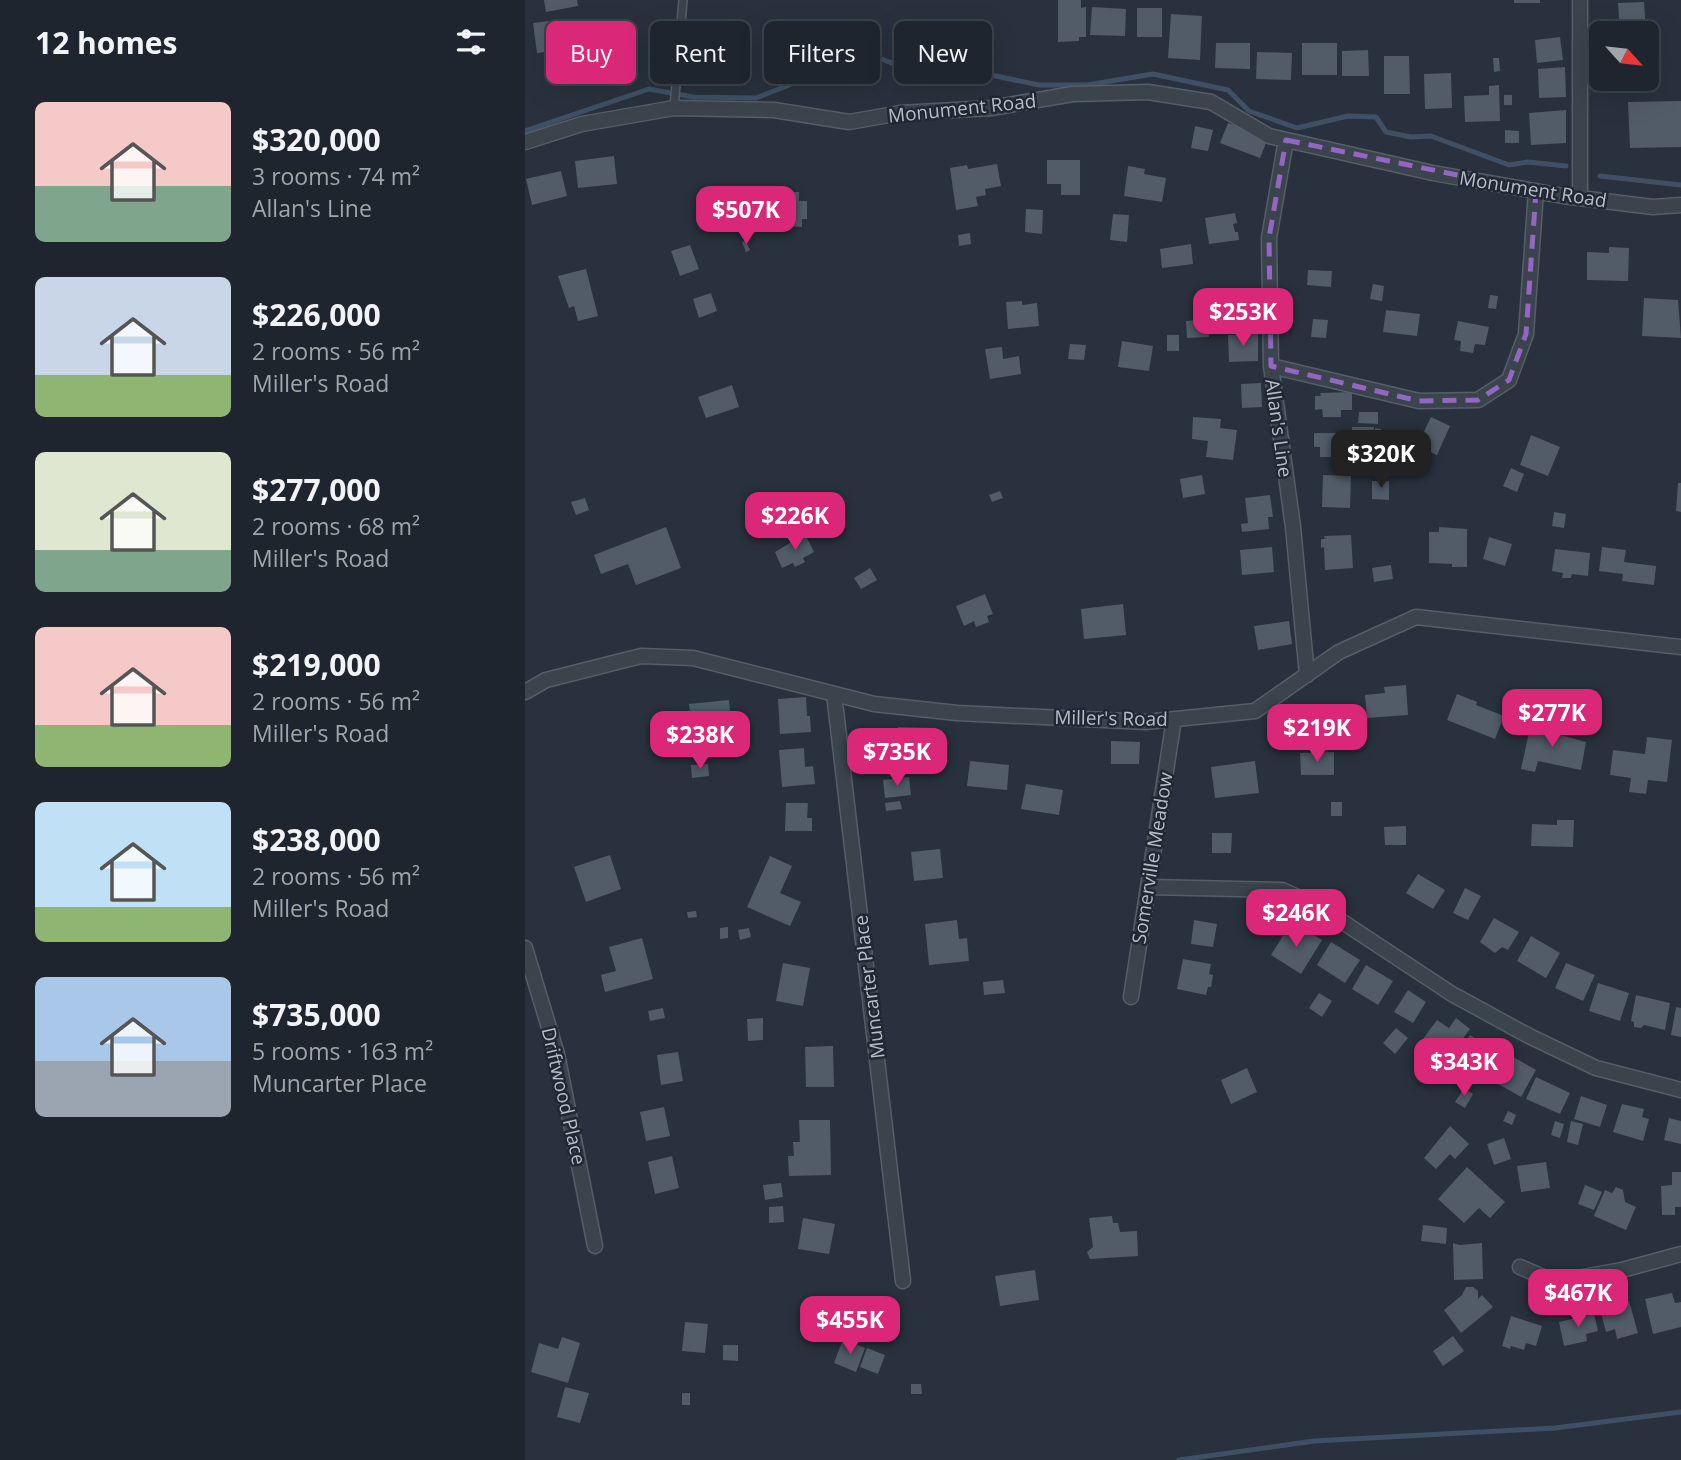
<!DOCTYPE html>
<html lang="en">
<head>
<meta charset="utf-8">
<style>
	:root { --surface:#1e252e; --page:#262d36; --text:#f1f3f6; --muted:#a1a5aa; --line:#3c424a; --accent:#db2777 }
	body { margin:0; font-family:"Open Sans",sans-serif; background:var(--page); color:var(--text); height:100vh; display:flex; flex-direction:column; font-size:26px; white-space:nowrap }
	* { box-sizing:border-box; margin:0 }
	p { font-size:23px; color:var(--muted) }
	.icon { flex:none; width:38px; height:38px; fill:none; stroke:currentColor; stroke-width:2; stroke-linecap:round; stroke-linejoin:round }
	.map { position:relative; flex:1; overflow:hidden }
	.panel { display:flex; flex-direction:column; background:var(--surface); width:525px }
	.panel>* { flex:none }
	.banner { position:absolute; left:21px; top:21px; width:665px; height:63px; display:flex; gap:14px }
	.needle { width:46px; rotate:117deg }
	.buttons { position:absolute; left:1064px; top:21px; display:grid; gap:14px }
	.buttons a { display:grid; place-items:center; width:70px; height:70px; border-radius:10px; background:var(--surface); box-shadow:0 7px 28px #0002,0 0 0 2px var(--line); font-size:35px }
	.price { position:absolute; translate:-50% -60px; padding:0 16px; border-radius:14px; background:var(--accent); color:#fff; font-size:23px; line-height:46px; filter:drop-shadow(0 2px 4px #0008) }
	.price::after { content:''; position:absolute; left:50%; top:42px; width:21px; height:16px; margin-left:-10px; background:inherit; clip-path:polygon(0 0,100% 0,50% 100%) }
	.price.on { background:#222; color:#fff }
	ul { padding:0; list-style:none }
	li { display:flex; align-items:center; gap:21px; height:175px; padding:0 35px }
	li span { display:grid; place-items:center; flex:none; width:196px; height:140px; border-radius:10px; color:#555 }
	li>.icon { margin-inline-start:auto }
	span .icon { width:84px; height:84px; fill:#fffc; stroke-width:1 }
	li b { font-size:30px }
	h2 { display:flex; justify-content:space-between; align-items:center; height:84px; padding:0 35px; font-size:30px }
	.pill { padding:0 24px; border-radius:10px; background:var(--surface); box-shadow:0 7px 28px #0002,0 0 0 2px var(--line); font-size:24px; line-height:63px }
	.pill.on { background:var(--accent); color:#fff }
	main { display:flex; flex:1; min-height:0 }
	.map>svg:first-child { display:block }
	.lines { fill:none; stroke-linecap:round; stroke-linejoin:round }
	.stream { stroke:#3f5064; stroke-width:5 }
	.building { fill:#515c68 }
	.lane-casing { stroke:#565e68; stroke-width:10 }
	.street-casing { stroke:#565e68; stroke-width:17 }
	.lane { stroke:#3b434d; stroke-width:7 }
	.street { stroke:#3b434d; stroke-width:14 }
	.marked { fill:none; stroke:#9366c3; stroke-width:5; stroke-dasharray:14 9; stroke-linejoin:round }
	.labels { text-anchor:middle; stroke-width:5; stroke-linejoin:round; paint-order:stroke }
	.street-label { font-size:19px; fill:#b8bec8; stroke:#202833 }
</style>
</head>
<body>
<main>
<section class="panel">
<h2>12 homes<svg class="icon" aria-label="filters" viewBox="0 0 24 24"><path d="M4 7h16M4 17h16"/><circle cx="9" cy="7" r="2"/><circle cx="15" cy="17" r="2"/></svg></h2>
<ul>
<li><span style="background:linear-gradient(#f6c9c9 60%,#7fa58c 0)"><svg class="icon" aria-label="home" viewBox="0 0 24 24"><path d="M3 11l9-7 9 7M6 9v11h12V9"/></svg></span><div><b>$320,000</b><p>3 rooms · 74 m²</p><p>Allan's Line</p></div></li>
<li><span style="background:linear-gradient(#c9d6e8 70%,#8fb573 0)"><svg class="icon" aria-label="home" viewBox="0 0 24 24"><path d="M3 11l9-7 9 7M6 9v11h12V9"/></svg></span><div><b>$226,000</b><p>2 rooms · 56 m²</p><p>Miller's Road</p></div></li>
<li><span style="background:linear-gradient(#dfe7d0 70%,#7fa58c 0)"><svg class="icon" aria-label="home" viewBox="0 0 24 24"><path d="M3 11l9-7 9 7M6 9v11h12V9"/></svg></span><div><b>$277,000</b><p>2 rooms · 68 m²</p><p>Miller's Road</p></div></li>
<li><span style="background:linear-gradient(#f6c9c9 70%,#8fb573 0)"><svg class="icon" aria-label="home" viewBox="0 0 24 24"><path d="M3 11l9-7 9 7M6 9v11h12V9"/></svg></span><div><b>$219,000</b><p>2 rooms · 56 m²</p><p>Miller's Road</p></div></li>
<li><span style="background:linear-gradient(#bfe0f5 75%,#8fb573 0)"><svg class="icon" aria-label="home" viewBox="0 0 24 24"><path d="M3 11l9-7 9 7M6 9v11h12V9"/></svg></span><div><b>$238,000</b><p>2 rooms · 56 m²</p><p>Miller's Road</p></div></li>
<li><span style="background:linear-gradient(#a9c7e8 60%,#9aa5b1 0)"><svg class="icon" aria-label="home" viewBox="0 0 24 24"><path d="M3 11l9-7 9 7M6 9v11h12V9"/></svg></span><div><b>$735,000</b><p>5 rooms · 163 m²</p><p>Muncarter Place</p></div></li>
</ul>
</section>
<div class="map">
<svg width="1156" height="1460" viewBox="0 0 1156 1460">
	<rect width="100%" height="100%" fill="#28313d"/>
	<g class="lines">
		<path class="stream" d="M 0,131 L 124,89 L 168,97 L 231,98 L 343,54 L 367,63 L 397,41 L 447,71 L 514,85 L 562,85 L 628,74 L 703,90 L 724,111 L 772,128 L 823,116 L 851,117 L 861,132 L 886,137 L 906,136 L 984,165 L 1003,162 L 1041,166
			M 1075,176 L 1156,185
			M 654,1460 L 789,1441 L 1030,1428 L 1156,1412"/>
	</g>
	<path class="building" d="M 19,0 L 52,0 L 53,6 L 21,12 Z
		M 533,0 L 556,0 L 556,8 L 561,7 L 561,37 L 554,37 L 554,41 L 533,42 Z
		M 989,0 L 1015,0 L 1015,3 L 989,3 Z
		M 1119,2 L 1121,33 L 1095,33 L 1093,3 Z
		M 567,7 L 601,9 L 600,36 L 565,35 Z
		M 612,8 L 637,8 L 637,37 L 612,37 Z
		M 646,14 L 677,16 L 675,60 L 643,58 Z
		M 40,19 L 41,30 L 46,29 L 47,36 L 42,37 L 43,49 L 12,53 L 8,23 Z
		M 80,26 L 81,33 L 88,32 L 89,44 L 64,47 L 62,28 Z
		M 1035,37 L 1038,60 L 1012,63 L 1010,40 Z
		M 1122,41 L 1128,41 L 1129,77 L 1122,77 Z
		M 691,43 L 725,43 L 725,69 L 690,68 Z
		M 777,43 L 812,43 L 812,75 L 777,75 Z
		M 843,50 L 844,76 L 817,76 L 817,51 Z
		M 732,52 L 767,53 L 766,80 L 731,79 Z
		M 859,56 L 884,56 L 885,94 L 859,94 Z
		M 968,58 L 974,58 L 975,71 L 969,72 Z
		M 1040,67 L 1041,97 L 1014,98 L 1013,69 Z
		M 926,73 L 927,108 L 900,109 L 899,74 Z
		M 974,85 L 975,121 L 940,122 L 939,96 L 964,95 L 964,86 Z
		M 979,95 L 987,95 L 987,105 L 979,105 Z
		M 1156,101 L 1156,147 L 1105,148 L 1103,102 Z
		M 1041,110 L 1041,143 L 1006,145 L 1004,113 Z
		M 703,123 L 743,138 L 735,158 L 695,143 Z
		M 670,126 L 688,130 L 683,151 L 666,148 Z
		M 980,130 L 994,131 L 994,143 L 980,143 Z
		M 89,156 L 92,184 L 53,188 L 50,161 Z
		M 522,160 L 555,160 L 555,195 L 536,195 L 536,184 L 522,184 Z
		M 472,164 L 476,186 L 460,189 L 461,195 L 451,197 L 453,206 L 431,210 L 425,168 L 442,165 L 443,169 Z
		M 603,166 L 620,169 L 619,174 L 641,178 L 637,202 L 599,196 Z
		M 36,171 L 42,196 L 7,205 L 1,179 Z
		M 261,192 L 274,192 L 274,201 L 282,201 L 282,219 L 277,219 L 277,227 L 258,226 L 258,218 L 250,219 L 250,201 L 261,201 Z
		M 243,197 L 243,216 L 222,216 L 222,198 Z
		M 501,209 L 518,210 L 517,234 L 500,232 Z
		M 710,213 L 712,223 L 708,224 L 710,232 L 713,232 L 714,240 L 684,244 L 680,218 Z
		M 588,214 L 604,215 L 602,242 L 585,240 Z
		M 445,233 L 446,244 L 434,246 L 433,235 Z
		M 221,241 L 225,250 L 221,252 L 217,242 Z
		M 666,244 L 668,264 L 637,268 L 635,249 Z
		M 165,245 L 174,269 L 155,276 L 146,251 Z
		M 1084,247 L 1104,248 L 1103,281 L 1062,280 L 1062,252 L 1084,253 Z
		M 61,269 L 73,316 L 53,321 L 49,306 L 44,308 L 33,276 Z
		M 783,270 L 807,271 L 806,287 L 782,285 Z
		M 848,284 L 859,286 L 857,301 L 845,299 Z
		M 186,293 L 192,311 L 174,318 L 168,299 Z
		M 965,295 L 973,296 L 971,309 L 963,308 Z
		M 1119,298 L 1153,300 L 1156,338 L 1117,336 Z
		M 497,301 L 497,305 L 512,303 L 514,326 L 483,329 L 481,302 Z
		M 861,310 L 895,314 L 892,336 L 858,332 Z
		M 683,319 L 684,337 L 662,338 L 661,321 Z
		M 788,319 L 803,320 L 801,338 L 786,337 Z
		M 933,321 L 964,327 L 960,345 L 950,344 L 948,353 L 935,351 L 936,341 L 929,340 Z
		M 733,334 L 733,361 L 704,362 L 703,335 Z
		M 642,335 L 654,335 L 654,351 L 642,351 Z
		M 597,341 L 628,346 L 624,371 L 593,367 Z
		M 545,344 L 561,345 L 559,360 L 543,359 Z
		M 477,347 L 478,359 L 494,356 L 496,374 L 465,379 L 460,349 Z
		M 736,383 L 737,407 L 717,408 L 716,384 Z
		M 207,385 L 214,407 L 181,418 L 173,397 Z
		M 827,392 L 827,410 L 816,410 L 816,417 L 798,417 L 797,409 L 790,410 L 790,396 L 796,396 L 795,393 Z
		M 834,412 L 853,412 L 853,424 L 833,423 Z
		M 668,417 L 696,419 L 695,428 L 712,430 L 708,460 L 681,457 L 683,441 L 667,439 Z
		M 906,417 L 925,426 L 912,455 L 892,446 Z
		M 827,427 L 849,427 L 848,441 L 840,441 L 841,447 L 827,447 Z
		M 850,428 L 856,429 L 855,437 L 849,437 Z
		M 789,433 L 814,433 L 814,457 L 795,457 L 795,447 L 789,447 Z
		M 1006,435 L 1035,447 L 1023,476 L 995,465 Z
		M 986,468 L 999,474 L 992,492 L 978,486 Z
		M 677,475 L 680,494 L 658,498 L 655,479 Z
		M 798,475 L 826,476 L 825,508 L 797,507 Z
		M 847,481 L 864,481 L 864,500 L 847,499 Z
		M 1153,483 L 1156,483 L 1156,512 L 1151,511 Z
		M 475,491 L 478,498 L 467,502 L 464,495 Z
		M 745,495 L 748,517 L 743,517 L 744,529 L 717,532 L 716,524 L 723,523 L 720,498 Z
		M 60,498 L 64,510 L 51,515 L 46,502 Z
		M 1029,512 L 1041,514 L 1039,528 L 1027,526 Z
		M 141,527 L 156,568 L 111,585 L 103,564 L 76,574 L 69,555 Z
		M 914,527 L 942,529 L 942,567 L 927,567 L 927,564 L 904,563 L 904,532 L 914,532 Z
		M 280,534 L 289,552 L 278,558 L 280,562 L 270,567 L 268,563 L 257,568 L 250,552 Z
		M 826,535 L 828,568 L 800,570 L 799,547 L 796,548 L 796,539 L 800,539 L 799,536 Z
		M 964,537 L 987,544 L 980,566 L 958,559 Z
		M 747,547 L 749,572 L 717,575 L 715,550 Z
		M 1077,547 L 1101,550 L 1099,562 L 1131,566 L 1129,585 L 1097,581 L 1098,574 L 1074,571 Z
		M 1030,549 L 1065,553 L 1063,576 L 1047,574 L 1046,578 L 1037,578 L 1038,573 L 1027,571 Z
		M 866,565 L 868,579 L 849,582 L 847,568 Z
		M 345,568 L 352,580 L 336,589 L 329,578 Z
		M 460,594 L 468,614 L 462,616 L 464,622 L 451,627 L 449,621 L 439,626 L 431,606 Z
		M 598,604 L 601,635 L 559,639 L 556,609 Z
		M 764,621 L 767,644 L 733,650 L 729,626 Z
		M 881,685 L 883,715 L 842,718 L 840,695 L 860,693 L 859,687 Z
		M 932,694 L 952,702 L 951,705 L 979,716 L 970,739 L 922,720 Z
		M 281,697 L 282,716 L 285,716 L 286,732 L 255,734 L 253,699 Z
		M 204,700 L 209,754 L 169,758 L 164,704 Z
		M 1006,723 L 1026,728 L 1025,732 L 1061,742 L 1056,770 L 1013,761 L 1010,772 L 996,769 Z
		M 373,727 L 411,728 L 410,758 L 372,757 Z
		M 1122,737 L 1147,740 L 1142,782 L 1123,780 L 1121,794 L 1104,792 L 1106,778 L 1085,775 L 1088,750 L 1120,754 Z
		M 586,741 L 615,742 L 614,764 L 586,764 Z
		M 279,748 L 280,767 L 288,766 L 290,784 L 257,787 L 254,750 Z
		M 809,752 L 809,775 L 776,775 L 775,753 Z
		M 445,761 L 484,765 L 482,790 L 442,786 Z
		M 730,761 L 734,793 L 690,798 L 686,767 Z
		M 183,764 L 184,776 L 167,778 L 166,765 Z
		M 384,777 L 386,795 L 360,798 L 358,780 Z
		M 501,784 L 538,790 L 534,815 L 496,809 Z
		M 375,801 L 377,809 L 361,811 L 360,803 Z
		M 806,802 L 817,802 L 817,816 L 806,816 Z
		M 261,803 L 283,803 L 282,818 L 287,818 L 287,831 L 260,831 Z
		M 1032,820 L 1049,820 L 1048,847 L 1006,846 L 1007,824 L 1032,825 Z
		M 881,826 L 881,845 L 860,845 L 859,827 Z
		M 687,833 L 707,833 L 706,853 L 687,853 Z
		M 415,849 L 418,878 L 389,881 L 386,852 Z
		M 85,855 L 96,889 L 61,902 L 49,867 Z
		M 245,856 L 267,866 L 255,893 L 276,902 L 265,926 L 222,907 Z
		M 893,874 L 920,890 L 908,909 L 881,893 Z
		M 940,888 L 956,896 L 943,920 L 928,913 Z
		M 171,911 L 172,917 L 163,918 L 162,912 Z
		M 969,918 L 994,932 L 983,950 L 977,947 L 970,953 L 955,942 Z
		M 432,920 L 434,939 L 442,938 L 444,961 L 404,965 L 400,924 Z
		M 669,920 L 692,924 L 688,947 L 666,944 Z
		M 764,926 L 777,934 L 780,930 L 797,940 L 776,974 L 746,955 Z
		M 203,927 L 203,938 L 195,939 L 195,928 Z
		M 224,928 L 226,937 L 215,940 L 213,930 Z
		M 1006,936 L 1035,953 L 1021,978 L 992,961 Z
		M 117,938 L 128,979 L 80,992 L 76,975 L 91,971 L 84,947 Z
		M 806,942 L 835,960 L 820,983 L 792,965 Z
		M 658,959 L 686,964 L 684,974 L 688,975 L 686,987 L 683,987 L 681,995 L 652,989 Z
		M 258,963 L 285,968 L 278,1006 L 251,1001 Z
		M 1041,963 L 1070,975 L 1058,1001 L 1030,988 Z
		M 841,965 L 868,981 L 853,1005 L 827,989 Z
		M 478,980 L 480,993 L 459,995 L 458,982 Z
		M 1073,983 L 1104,993 L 1095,1021 L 1064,1011 Z
		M 883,990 L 901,1002 L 888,1023 L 869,1012 Z
		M 794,993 L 807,1001 L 797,1017 L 784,1008 Z
		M 1111,995 L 1145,1003 L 1140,1030 L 1119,1025 L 1116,1028 L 1109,1027 L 1109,1022 L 1106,1021 Z
		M 1151,1007 L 1156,1008 L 1156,1037 L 1146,1035 Z
		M 138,1008 L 140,1018 L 125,1021 L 123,1011 Z
		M 238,1018 L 238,1040 L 223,1041 L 222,1019 Z
		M 931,1018 L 945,1029 L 918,1066 L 892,1047 L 912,1020 L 924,1028 Z
		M 871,1028 L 883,1038 L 870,1054 L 858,1043 Z
		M 945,1035 L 975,1054 L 962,1076 L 932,1057 Z
		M 308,1046 L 309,1087 L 281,1087 L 280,1047 Z
		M 153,1052 L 158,1081 L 136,1085 L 132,1055 Z
		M 983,1054 L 1011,1070 L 996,1097 L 968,1081 Z
		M 722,1068 L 732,1092 L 706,1104 L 696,1080 Z
		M 1011,1077 L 1045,1093 L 1035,1114 L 1001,1099 Z
		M 939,1088 L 948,1094 L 940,1108 L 930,1102 Z
		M 1056,1096 L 1082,1105 L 1075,1127 L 1049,1119 Z
		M 1097,1104 L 1119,1109 L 1117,1117 L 1124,1119 L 1118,1141 L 1088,1132 Z
		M 139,1107 L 145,1136 L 121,1141 L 115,1112 Z
		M 983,1111 L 991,1115 L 987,1125 L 978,1121 Z
		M 1144,1118 L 1156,1121 L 1156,1144 L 1139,1140 Z
		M 274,1120 L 305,1120 L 306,1175 L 264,1176 L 263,1156 L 269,1156 L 268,1142 L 275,1142 Z
		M 1030,1121 L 1039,1124 L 1035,1138 L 1026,1135 Z
		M 1046,1121 L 1058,1124 L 1053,1145 L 1042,1142 Z
		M 925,1126 L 944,1144 L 930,1159 L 925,1154 L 911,1169 L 899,1158 Z
		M 979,1138 L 986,1159 L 969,1165 L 962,1144 Z
		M 147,1156 L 154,1188 L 130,1194 L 123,1162 Z
		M 1021,1162 L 1025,1188 L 996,1192 L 992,1166 Z
		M 942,1167 L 980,1202 L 965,1218 L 954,1208 L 939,1223 L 913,1199 Z
		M 1147,1172 L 1156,1172 L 1156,1207 L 1150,1207 L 1150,1215 L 1137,1215 L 1136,1186 L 1147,1185 Z
		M 256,1183 L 258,1197 L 240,1200 L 238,1185 Z
		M 1060,1185 L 1077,1192 L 1069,1210 L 1053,1204 Z
		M 1091,1187 L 1098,1190 L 1100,1202 L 1111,1207 L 1101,1230 L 1069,1216 L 1080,1190 L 1087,1193 Z
		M 258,1206 L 259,1222 L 244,1223 L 244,1207 Z
		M 587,1216 L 588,1223 L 593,1223 L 595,1232 L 612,1231 L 613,1256 L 565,1259 L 562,1252 L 568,1247 L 564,1218 Z
		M 278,1218 L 310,1224 L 304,1254 L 273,1249 Z
		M 898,1225 L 922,1228 L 921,1244 L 896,1241 Z
		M 928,1243 L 935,1245 L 957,1243 L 958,1279 L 929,1280 Z
		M 510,1270 L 514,1300 L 475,1306 L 470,1276 Z
		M 941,1287 L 948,1287 L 953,1291 L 953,1299 L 957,1295 L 968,1307 L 936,1333 L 919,1310 L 937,1295 Z
		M 1147,1293 L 1150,1303 L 1156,1302 L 1156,1327 L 1128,1334 L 1120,1299 Z
		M 1104,1301 L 1113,1333 L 1092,1339 L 1090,1329 L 1081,1332 L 1076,1313 L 1087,1310 L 1086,1306 Z
		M 1069,1314 L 1073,1331 L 1061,1334 L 1062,1341 L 1039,1346 L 1034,1322 Z
		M 986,1316 L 1017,1326 L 1011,1346 L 1001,1343 L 999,1350 L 986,1346 L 985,1349 L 977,1346 Z
		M 160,1322 L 183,1324 L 180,1353 L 157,1351 Z
		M 928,1336 L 939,1351 L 918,1366 L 908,1351 Z
		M 37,1337 L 55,1343 L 43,1383 L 6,1372 L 14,1343 L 33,1349 Z
		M 317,1342 L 325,1346 L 326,1342 L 340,1348 L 331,1372 L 309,1363 Z
		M 198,1345 L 213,1345 L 213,1361 L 198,1360 Z
		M 342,1348 L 360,1355 L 353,1374 L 335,1367 Z
		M 386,1384 L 396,1384 L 397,1394 L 386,1394 Z
		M 40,1387 L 64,1393 L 55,1423 L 32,1417 Z
		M 157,1393 L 165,1393 L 165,1405 L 157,1405 Z"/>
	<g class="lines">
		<g class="lane-casing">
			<path id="lane" d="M 149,108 L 158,0"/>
		</g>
		<g class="street-casing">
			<path id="street" d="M 1055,0 L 1055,198
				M 761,140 L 744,238 L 746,366 L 768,527 L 782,675
				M 0,142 L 57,124 L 149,108 L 249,110 L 324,122 L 375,113 L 466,108 L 548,94 L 623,92 L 686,102 L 744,136 L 908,173 L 1038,196 L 1128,207 L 1156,205
				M 746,366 L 894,401 L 953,400 L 984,380 L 1001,334 L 1011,191
				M 0,692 L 21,680 L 116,656 L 168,658 L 349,704 L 432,713 L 621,722 L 730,711 L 814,652 L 891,617 L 1156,647
				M 309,694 L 378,1281
				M 623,887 L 757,890 L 795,907 L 927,994 L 1004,1036 L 1071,1068 L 1156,1090
				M 0,948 L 32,1054 L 70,1246
				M 606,997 L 649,719
				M 995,1267 L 1030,1282 L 1097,1270 L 1156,1254"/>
		</g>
		<use href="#lane" class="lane"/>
		<use href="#street" class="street"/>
	</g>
	<path class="marked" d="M 761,140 L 1011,191 L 1001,334 L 984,380 L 953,400 L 894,401 L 746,366 L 744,238 Z"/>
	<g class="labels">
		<g class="street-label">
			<text transform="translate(437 108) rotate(-6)" y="7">Monument Road</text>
			<text transform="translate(1008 189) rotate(9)" y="7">Monument Road</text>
			<text transform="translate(754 428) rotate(82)" y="7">Allan's Line</text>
			<text transform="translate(586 718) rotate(1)" y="7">Miller's Road</text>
			<text transform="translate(627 858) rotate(-81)" y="7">Somerville Meadow</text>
			<text transform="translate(344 987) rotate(-97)" y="7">Muncarter Place</text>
			<text transform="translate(39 1096) rotate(77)" y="7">Driftwood Place</text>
		</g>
	</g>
</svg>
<div class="buttons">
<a><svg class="needle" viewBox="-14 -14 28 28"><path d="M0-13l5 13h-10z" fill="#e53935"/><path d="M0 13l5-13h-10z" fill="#a1a5aa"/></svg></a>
</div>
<b class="price" style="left:221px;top:246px">$507K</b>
<b class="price" style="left:718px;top:348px">$253K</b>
<b class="price on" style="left:856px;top:490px">$320K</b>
<b class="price" style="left:270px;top:552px">$226K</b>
<b class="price" style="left:1027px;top:749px">$277K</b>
<b class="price" style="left:792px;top:764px">$219K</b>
<b class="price" style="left:175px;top:771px">$238K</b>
<b class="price" style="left:372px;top:788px">$735K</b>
<b class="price" style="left:771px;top:949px">$246K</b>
<b class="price" style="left:939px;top:1098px">$343K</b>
<b class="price" style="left:1053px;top:1329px">$467K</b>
<b class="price" style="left:325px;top:1356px">$455K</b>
<div class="banner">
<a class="pill on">Buy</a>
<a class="pill">Rent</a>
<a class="pill">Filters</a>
<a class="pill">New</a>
</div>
</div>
</main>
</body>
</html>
